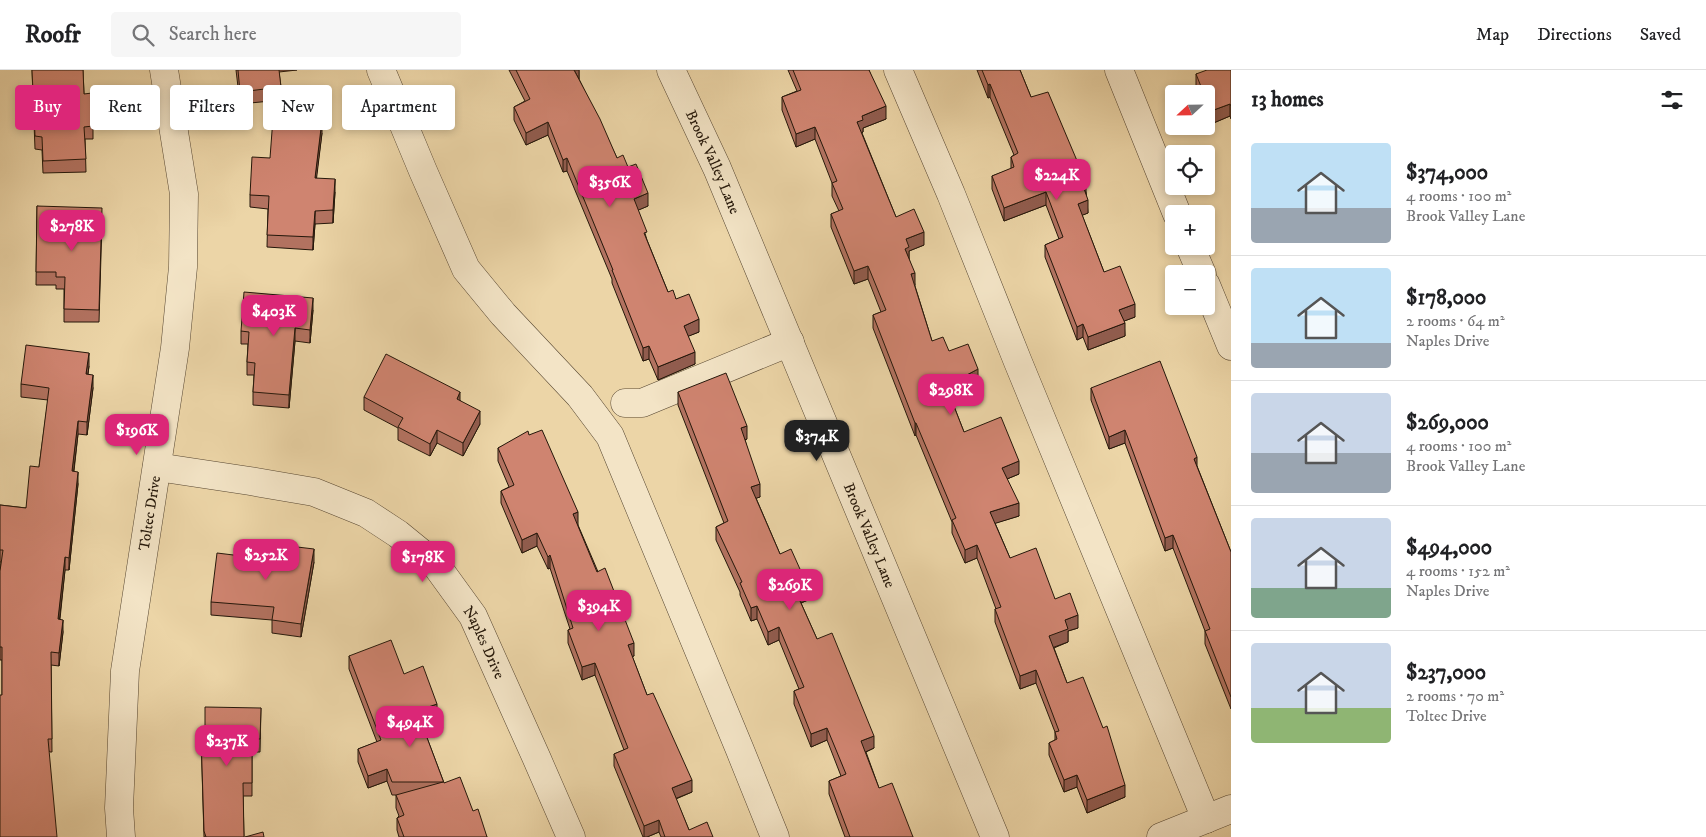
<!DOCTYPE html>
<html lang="en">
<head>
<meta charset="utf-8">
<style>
	:root { --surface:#fff; --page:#f6f6f6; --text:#202124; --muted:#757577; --line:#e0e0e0; --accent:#db2777 }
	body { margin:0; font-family:"IM FELL DW Pica",serif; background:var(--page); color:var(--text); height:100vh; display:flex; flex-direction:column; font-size:19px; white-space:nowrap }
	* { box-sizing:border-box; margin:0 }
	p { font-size:16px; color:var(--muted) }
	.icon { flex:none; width:28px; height:28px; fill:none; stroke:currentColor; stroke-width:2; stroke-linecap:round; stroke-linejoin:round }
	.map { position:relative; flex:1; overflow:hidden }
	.sheet { display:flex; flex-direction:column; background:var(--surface); width:475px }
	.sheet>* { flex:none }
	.banner { position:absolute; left:15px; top:15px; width:475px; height:45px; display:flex; gap:10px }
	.needle { width:32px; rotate:248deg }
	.controls { position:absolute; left:1165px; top:15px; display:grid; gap:10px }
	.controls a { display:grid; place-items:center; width:50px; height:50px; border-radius:5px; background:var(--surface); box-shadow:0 2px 8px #0003; font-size:25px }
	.price { position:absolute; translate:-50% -42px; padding:0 11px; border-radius:10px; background:var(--accent); color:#fff; font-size:16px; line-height:32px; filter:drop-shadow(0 1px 2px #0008) }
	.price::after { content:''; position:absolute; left:50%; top:30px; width:15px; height:11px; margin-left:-8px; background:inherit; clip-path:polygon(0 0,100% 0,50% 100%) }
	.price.current { background:#222; color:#fff }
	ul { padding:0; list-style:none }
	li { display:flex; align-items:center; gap:15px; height:125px; padding:0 20px }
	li+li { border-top:1px solid var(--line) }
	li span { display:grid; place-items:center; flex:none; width:140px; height:100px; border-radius:5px; color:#555 }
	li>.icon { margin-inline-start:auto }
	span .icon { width:60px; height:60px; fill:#fffc; stroke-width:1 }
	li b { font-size:21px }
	h2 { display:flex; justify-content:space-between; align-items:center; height:60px; padding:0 20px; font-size:21px }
	.tag { padding:0 18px; border-radius:5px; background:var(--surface); box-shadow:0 2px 8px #0003; font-size:18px; line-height:45px }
	.tag.current { background:var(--accent); color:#fff }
	header { display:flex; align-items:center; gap:30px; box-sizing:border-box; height:70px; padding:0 25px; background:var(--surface); border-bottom:1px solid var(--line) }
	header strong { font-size:24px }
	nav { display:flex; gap:28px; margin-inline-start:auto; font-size:18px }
	.search { width:350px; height:45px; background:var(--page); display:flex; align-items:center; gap:12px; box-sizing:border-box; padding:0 18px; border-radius:5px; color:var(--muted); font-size:19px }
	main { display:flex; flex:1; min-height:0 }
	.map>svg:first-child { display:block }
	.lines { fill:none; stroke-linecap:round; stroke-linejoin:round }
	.minor-casing { stroke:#564631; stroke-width:29 }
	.minor { stroke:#f3e4c6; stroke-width:28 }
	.wall { fill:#b27260; stroke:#24170a }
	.shaded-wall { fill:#915c4e; stroke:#24170a }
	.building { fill:#cf8470; stroke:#24170a }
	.labels { text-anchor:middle; stroke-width:4; stroke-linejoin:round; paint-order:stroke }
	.street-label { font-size:15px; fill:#24170a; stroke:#f3e4c6 }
</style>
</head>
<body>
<header>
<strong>Roofr</strong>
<div class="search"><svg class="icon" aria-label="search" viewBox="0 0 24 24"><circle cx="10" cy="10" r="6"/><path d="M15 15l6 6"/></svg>Search here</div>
<nav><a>Map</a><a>Directions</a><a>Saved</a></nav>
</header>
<main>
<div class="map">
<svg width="1231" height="767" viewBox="0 0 1231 767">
	<rect width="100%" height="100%" fill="#ecd5a7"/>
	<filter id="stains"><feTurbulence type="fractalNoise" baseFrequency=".004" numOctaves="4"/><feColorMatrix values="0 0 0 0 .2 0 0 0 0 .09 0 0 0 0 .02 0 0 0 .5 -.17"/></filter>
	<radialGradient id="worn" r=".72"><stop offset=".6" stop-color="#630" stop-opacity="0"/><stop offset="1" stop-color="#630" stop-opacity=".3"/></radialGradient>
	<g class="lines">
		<g class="minor-casing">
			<g id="minor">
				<path d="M 381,0 L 423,101 L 466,199 L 503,244 L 580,326 L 610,366 L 740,680 L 775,767"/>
				<path id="s1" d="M 671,0 L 717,98 L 995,767"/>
				<path d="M 898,0 L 951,124 L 1018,292 L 1206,749"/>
				<path d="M 1119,0 L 1177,144"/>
				<path d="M 1190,176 L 1202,204"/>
				<path d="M 1206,215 L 1231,276"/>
				<path d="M 625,333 L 642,333 L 790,272"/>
				<path id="s2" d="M 157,397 L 250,411 L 314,422 L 366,443 L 398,464 L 436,495 L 473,546 L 537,689 L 571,767"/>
				<path id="s3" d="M 121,767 L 119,738 L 125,601 L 175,278 L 183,197 L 184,124 L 164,0"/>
				<path d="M 1161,767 L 1231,739"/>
			</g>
		</g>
		<use href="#minor" class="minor"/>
	</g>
	<path class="wall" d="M 32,0 L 83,0 L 84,24 L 93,56 L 93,69 L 85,69 L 86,102 L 43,103 L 42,80 L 35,79 Z
		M 236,0 L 297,0 L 279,2 L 281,17 L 281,30 L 240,34 Z
		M 509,0 L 579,0 L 579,9 L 617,88 L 628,97 L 648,136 L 638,140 L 647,170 L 668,222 L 676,229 L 699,262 L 688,266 L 695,294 L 658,310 L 649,289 L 643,291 L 612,213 L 612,209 L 567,101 L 563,102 L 548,65 L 526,75 L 514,50 L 514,37 L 525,31 Z
		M 788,0 L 869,0 L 886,49 L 863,58 L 863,62 L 862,63 L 896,147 L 924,175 L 909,181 L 909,188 L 915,215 L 915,216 L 932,271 L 949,281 L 978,312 L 950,326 L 964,362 L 1019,404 L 1007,409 L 1019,446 L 995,453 L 1010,488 L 1055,529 L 1078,558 L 1068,561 L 1068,572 L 1054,578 L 1067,613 L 1125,727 L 1087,743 L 1077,717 L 1064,722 L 1049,685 L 1049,673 L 1055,670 L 1055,662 L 1036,613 L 1020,619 L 995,552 L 995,539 L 996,539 L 977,488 L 965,493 L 952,463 L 952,452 L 916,365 L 915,366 L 873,258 L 873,245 L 881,242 L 868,209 L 854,214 L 831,157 L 831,144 L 839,141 L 832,126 L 832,113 L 815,69 L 796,77 L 782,40 L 782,27 L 797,21 Z
		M 977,0 L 1020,0 L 1031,27 L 1086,122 L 1088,143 L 1082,145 L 1104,202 L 1135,247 L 1124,251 L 1125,266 L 1088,280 L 1083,267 L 1077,270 L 1045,187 L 1045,175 L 1059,169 L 1046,135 L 1004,151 L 992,119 L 992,106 L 1011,99 L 1011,87 L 1014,85 L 990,27 L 988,28 Z
		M 1231,0 L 1231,49 L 1230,46 L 1211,54 L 1206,42 L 1206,24 L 1199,24 L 1196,17 L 1196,4 Z
		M 322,63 L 316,108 L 335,122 L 333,153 L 315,154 L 313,180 L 267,177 L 268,139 L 250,137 L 250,125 L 270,88 Z
		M 37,136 L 102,151 L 99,252 L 64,252 L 64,219 L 56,219 L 56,215 L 36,215 Z
		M 313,240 L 310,273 L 295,271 L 289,338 L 253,335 L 253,322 L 254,305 L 247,305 L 247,292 L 248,274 L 241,274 L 241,261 Z
		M 89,296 L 88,304 L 93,318 L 87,365 L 78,364 L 74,401 L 78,414 L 69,500 L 65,500 L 60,549 L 63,562 L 59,596 L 51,595 L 52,682 L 50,682 L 2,625 L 2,590 L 0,590 L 0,501 L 1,492 L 0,492 L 0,435 L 26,438 L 39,397 L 48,330 L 21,327 L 21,314 Z
		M 1091,318 L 1197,396 L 1231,482 L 1231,639 L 1205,574 L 1205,561 L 1173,478 L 1165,481 L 1125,373 L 1109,379 L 1091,330 Z
		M 678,322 L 747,369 L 745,370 L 760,427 L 756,428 L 780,484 L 808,530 L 801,533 L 817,569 L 874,678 L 866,682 L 879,718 L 913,767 L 845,767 L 829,724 L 829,711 L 841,706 L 827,670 L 811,677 L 794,634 L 794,621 L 799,619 L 779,570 L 768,575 L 757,549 L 751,551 L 740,525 L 740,522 L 716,470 L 716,457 L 724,453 L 678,335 Z
		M 364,327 L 460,330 L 480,354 L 463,386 L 437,373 L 430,386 L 398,370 L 398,358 L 364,340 Z
		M 529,365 L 578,455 L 634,586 L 632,586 L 647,625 L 692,722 L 676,729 L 689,760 L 713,767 L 661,767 L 659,762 L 647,767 L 643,767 L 614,696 L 614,684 L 624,680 L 595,605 L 582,610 L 568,573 L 568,560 L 570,559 L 550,498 L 548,499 L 537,476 L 522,483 L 501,433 L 501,421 L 509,417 L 498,391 L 498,378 Z
		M 258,488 L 314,492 L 301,567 L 272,563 L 272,550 L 211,545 L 211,532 Z
		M 349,586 L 404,604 L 437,646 L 421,652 L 444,713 L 473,741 L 487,767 L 399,767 L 397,760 L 397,748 L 399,746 L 396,738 L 396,725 L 392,725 L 387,711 L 368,718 L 358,692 L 358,679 L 377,672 L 349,599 Z
		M 261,638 L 260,682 L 252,682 L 252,726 L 243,726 L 244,767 L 204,767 L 201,665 L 205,666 Z"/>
	<path class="shaded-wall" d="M 574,0 L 579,0 L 579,9 Z
		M 990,14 L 990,27 L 988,28 L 988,15 Z
		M 1230,34 L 1230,46 L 1211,54 L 1211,41 Z
		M 886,36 L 886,49 L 863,58 L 863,62 L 857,64 L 857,52 L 862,46 Z
		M 322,50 L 322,63 L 315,121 L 315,108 Z
		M 548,52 L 548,65 L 526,75 L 526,63 Z
		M 815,57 L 815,69 L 796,77 L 796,64 Z
		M 567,88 L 567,101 L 563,102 L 563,90 Z
		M 335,109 L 335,122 L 333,153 L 333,140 Z
		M 1086,112 L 1086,125 L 1082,113 Z
		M 1046,122 L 1046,135 L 1004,151 L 1004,138 Z
		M 648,123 L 648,136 L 634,142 L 634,129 Z
		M 1088,130 L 1088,143 L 1078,147 L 1078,134 Z
		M 315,141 L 315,154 L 313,180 L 313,167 Z
		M 924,162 L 924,175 L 909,181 L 909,190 L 905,179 L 906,169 Z
		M 868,196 L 868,209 L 854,214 L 854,201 Z
		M 915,203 L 915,215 L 911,217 L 911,204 Z
		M 313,228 L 313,240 L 310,273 L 310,260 Z
		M 1135,234 L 1135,247 L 1119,253 L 1119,240 Z
		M 699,249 L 699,262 L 684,268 L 684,256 Z
		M 1125,253 L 1125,266 L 1088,280 L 1088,267 Z
		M 1083,254 L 1083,267 L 1077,270 L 1077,257 Z
		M 295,258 L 295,271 L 289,338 L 289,325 Z
		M 649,276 L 649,289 L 643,291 L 643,278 Z
		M 695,282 L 695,294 L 658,310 L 658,297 Z
		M 89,283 L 89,296 L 86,316 L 86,304 Z
		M 978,299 L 978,312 L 946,328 L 946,316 Z
		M 93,305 L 93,318 L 87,365 L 87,352 Z
		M 460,322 L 460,335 L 457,329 Z
		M 480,341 L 480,354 L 463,386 L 463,373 Z
		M 78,351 L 78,364 L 72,414 L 72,401 Z
		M 915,353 L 916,353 L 916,365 L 915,366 Z
		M 747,356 L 747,369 L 741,371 L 741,358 Z
		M 437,360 L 437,373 L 430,386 L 430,374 Z
		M 1125,360 L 1125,373 L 1109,379 L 1109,367 Z
		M 1197,387 L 1197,400 L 1194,389 Z
		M 1019,391 L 1019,404 L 1002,411 L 1002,398 Z
		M 78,402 L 78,414 L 69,500 L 69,488 Z
		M 760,414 L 760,427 L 751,430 L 751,417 Z
		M 1019,433 L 1019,446 L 990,455 L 990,442 Z
		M 578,442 L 578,455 L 573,457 L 573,444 Z
		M 537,463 L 537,476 L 522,483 L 522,470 Z
		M 1173,465 L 1173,478 L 1165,481 L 1165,468 Z
		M 977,475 L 977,488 L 965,493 L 965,480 Z
		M 314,479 L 314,492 L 301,567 L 301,554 Z
		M 550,485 L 550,498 L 548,499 L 548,487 Z
		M 65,487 L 65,500 L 58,562 L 58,549 Z
		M 808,517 L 808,530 L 796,535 L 796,522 Z
		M 757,536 L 757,549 L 751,551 L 751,538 Z
		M 1078,545 L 1078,558 L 1068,561 L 1068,572 L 1049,579 L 1049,566 L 1065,550 Z
		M 63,550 L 63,562 L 59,596 L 59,583 Z
		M 779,557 L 779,570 L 768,575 L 768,562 Z
		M 634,573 L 634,586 L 628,588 L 628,575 Z
		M 595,593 L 595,605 L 582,610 L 582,597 Z
		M 1036,600 L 1036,613 L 1020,619 L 1020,606 Z
		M 437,634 L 437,646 L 417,654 L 417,641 Z
		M 827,658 L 827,670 L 811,677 L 811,664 Z
		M 874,666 L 874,678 L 861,684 L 861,671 Z
		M 387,699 L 387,711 L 368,718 L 368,706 Z
		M 1077,705 L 1077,717 L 1064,722 L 1064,710 Z
		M 692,710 L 692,722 L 672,730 L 672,718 Z
		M 1125,715 L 1125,727 L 1087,743 L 1087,730 Z
		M 659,750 L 659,762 L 647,767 L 644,767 L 644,756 Z"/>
	<path class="building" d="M 32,0 L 83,0 L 84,24 L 92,23 L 93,56 L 84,57 L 86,89 L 43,91 L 42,67 L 35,66 Z
		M 238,0 L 279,0 L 281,17 L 240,22 Z
		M 516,0 L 574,0 L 600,49 L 617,88 L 623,85 L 628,97 L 636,94 L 648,123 L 634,129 L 647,162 L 644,163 L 668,222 L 673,220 L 676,229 L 689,224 L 699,249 L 684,256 L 695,282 L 658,297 L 649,276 L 643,278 L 612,200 L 613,200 L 567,88 L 563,90 L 548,52 L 526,63 L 514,37 L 530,29 Z
		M 793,0 L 869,0 L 886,36 L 862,46 L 863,50 L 857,52 L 896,147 L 914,139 L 924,162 L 906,169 L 909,177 L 905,179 L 915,203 L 911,204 L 932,271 L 943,267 L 949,281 L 968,274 L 978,299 L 946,316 L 964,362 L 1001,347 L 1019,391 L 1002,398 L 1019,433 L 990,442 L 1010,488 L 1036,478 L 1055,529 L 1070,523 L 1078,545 L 1065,550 L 1068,559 L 1049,566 L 1067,613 L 1083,607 L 1103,658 L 1107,656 L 1125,715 L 1087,730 L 1077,705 L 1064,710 L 1049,673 L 1057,669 L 1055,662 L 1059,661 L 1036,600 L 1020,606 L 995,539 L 1001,537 L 977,475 L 965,480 L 952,450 L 956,448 L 916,353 L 915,353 L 873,245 L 886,240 L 868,196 L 854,201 L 831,144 L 843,139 L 832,113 L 837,111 L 815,57 L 796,64 L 782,27 L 801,20 Z
		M 982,0 L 1020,0 L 1031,27 L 1048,22 L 1086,112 L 1082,113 L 1088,130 L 1078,134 L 1104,202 L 1120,196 L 1135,234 L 1119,240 L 1125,253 L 1088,267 L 1083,254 L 1077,257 L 1045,175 L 1063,167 L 1046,122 L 1004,138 L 992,106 L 1014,97 L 1011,87 L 1018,83 L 990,14 L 988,15 Z
		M 1207,0 L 1231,0 L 1231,36 L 1230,34 L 1211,41 L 1206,29 L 1206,24 L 1204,24 L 1196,4 Z
		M 273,48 L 322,50 L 315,108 L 335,109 L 333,140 L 315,141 L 313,167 L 267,165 L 269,126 L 250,125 L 252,87 L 270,88 Z
		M 37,136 L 102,138 L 99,240 L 64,239 L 65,207 L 56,207 L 56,202 L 36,202 Z
		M 244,222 L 313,228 L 310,260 L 295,258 L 289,325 L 253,322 L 255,293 L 247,292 L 249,262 L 241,261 Z
		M 26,275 L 89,283 L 86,304 L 93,305 L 87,352 L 78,351 L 72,401 L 78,402 L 69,488 L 65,487 L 58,549 L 63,550 L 59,583 L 51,582 L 52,669 L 48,669 L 57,767 L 0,767 L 0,625 L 2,625 L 2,577 L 0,577 L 0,501 L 3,480 L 0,480 L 0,435 L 26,438 L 30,396 L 39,397 L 49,318 L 21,314 Z
		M 386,284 L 460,322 L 457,329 L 480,341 L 463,373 L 437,360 L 430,374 L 398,357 L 403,348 L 364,327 Z
		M 1160,291 L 1197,387 L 1194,389 L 1231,482 L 1231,627 L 1205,561 L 1210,559 L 1173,465 L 1165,468 L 1125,360 L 1109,367 L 1091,318 Z
		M 726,303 L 747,356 L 741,358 L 760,414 L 751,417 L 780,484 L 791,479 L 808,517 L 796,522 L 817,569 L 832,563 L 874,666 L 861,671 L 879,718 L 892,713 L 913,767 L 850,767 L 829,711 L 846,704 L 827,658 L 811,664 L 794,621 L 804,617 L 779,557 L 768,562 L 757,536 L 751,538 L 740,513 L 742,512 L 716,457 L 728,451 L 678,322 Z
		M 542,360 L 578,442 L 573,444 L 597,502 L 605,498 L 634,573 L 628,575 L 647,625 L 653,623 L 692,710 L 672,718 L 689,760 L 707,752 L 713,767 L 665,767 L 659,750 L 644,756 L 614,684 L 628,678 L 595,593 L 582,597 L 568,560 L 573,558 L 550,485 L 548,487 L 537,463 L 522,470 L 501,421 L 514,415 L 498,378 L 528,361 L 529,365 Z
		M 272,474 L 314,479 L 301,554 L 272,550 L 274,537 L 211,532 L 217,483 L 258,488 L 259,481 L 271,483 Z
		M 391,570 L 404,604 L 423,596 L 437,634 L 417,641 L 444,713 L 460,707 L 473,741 L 478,739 L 487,767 L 404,767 L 397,748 L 404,745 L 396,725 L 443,712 L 392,712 L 387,699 L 368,706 L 358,679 L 381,670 L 349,586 Z
		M 205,637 L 261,638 L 260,669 L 252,669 L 252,713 L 243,713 L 244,767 L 206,767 L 204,761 L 201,665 L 205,666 Z
		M 263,762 L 264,767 L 245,767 Z"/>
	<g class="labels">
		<g class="street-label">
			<text dy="5" stroke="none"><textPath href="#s1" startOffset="101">Brook Valley Lane</textPath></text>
			<text dy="5" stroke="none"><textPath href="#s3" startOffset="326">Toltec Drive</textPath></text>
			<text dy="5" stroke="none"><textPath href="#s1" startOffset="506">Brook Valley Lane</textPath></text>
			<text dy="5" stroke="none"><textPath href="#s2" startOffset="394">Naples Drive</textPath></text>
		</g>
	</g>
	<rect width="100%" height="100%" filter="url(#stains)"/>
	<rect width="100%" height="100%" fill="url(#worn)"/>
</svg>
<div class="controls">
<a><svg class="needle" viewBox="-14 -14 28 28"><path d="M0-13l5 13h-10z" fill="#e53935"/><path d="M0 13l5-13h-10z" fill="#757577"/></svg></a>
<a><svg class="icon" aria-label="locate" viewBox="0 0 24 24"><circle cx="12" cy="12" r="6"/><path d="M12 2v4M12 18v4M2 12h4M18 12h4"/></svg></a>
<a>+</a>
<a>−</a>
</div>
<b class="price" style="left:1057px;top:131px">$224K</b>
<b class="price" style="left:610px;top:138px">$356K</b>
<b class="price" style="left:72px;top:182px">$278K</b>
<b class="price" style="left:274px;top:267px">$403K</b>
<b class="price" style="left:951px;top:346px">$298K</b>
<b class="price" style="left:137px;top:386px">$196K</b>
<b class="price current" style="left:817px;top:392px">$374K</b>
<b class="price" style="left:266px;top:511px">$252K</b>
<b class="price" style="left:423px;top:513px">$178K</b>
<b class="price" style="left:790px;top:541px">$269K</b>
<b class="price" style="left:599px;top:562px">$394K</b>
<b class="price" style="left:410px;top:678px">$494K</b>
<b class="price" style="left:227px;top:697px">$237K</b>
<div class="banner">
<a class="tag current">Buy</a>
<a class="tag">Rent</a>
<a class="tag">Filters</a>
<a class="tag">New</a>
<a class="tag">Apartment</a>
</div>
</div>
<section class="sheet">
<h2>13 homes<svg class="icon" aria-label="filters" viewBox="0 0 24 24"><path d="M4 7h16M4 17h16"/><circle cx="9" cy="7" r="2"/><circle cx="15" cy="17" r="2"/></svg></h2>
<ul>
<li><span style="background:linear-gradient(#bfe0f5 65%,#9aa5b1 0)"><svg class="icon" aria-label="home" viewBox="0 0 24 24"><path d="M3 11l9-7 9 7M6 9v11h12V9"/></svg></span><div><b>$374,000</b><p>4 rooms · 100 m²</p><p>Brook Valley Lane</p></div></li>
<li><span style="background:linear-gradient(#bfe0f5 75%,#9aa5b1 0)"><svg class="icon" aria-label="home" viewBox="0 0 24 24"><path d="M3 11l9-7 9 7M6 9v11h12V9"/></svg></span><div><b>$178,000</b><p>2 rooms · 64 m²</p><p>Naples Drive</p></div></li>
<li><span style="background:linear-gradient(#c9d6e8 60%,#9aa5b1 0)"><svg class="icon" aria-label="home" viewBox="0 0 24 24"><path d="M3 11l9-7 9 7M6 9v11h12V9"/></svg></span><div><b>$269,000</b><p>4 rooms · 100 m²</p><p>Brook Valley Lane</p></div></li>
<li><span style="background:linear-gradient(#c9d6e8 70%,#7fa58c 0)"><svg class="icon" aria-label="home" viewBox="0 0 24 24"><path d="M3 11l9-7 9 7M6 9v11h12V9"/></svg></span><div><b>$494,000</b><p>4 rooms · 152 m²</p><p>Naples Drive</p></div></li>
<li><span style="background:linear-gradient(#c9d6e8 65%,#8fb573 0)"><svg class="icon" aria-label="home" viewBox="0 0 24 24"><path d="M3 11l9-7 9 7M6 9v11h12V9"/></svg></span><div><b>$237,000</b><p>2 rooms · 70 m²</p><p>Toltec Drive</p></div></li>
</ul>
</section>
</main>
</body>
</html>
